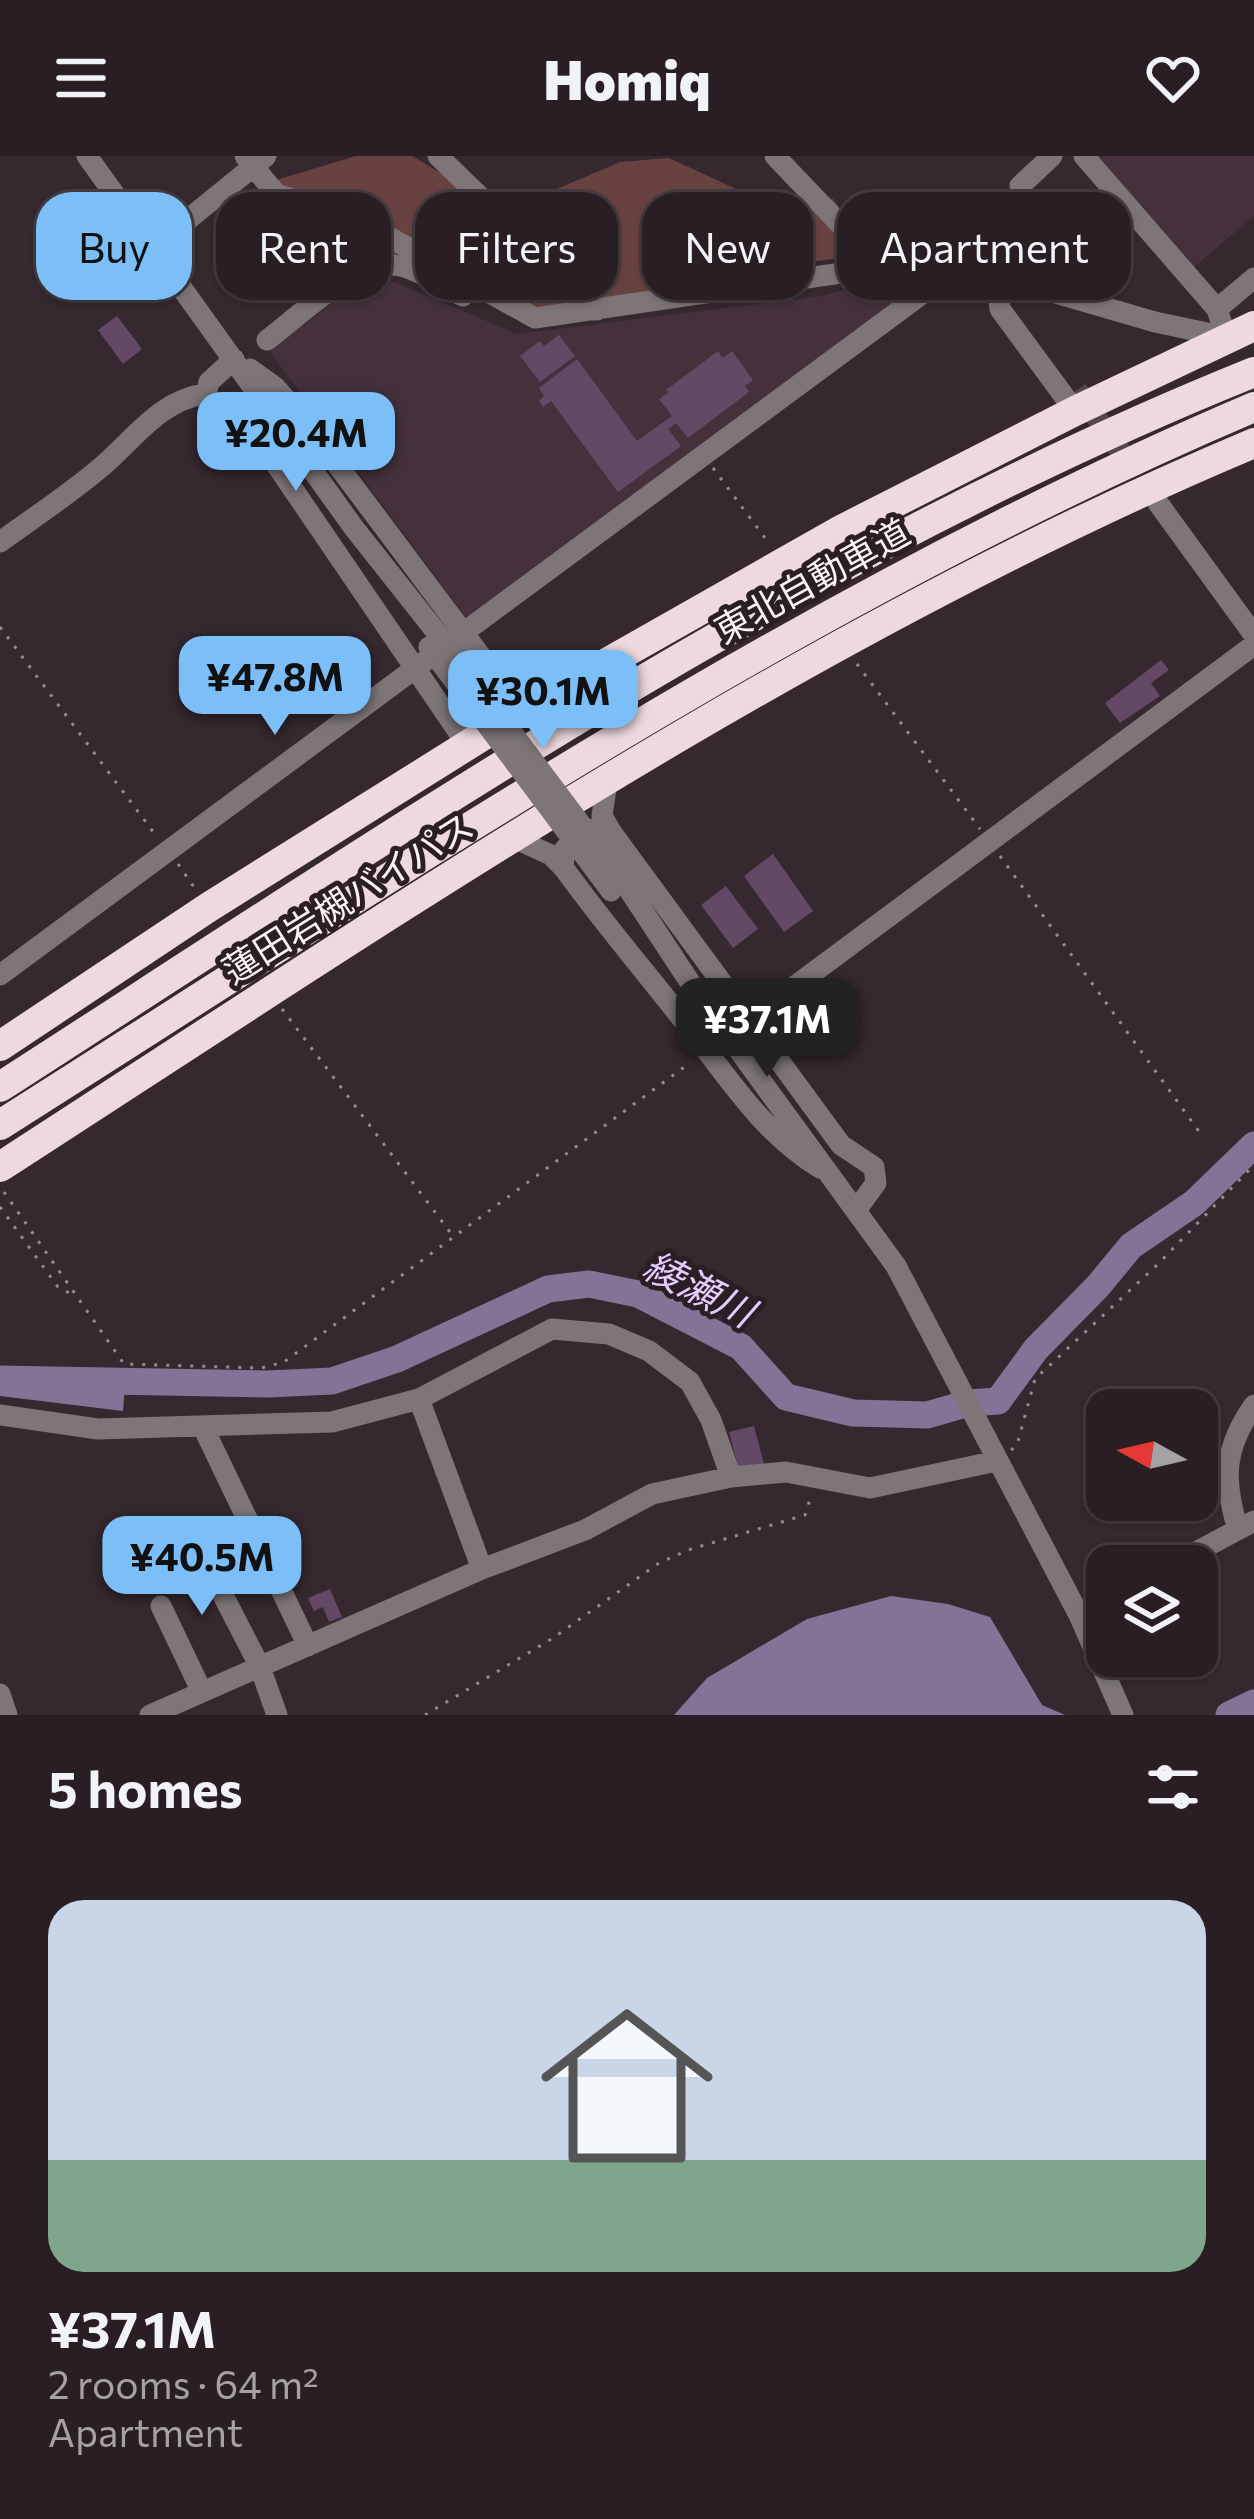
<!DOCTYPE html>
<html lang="en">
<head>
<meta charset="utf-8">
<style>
	:root { --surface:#281e23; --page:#30272b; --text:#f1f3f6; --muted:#a5a2a6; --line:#443c41; --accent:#7bbef8 }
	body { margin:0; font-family:Commissioner,"Noto Sans JP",sans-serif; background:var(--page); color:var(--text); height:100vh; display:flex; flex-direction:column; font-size:45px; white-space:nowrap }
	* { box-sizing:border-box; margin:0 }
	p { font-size:39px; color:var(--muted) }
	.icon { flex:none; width:66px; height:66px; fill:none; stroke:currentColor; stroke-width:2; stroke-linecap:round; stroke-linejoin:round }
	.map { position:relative; height:1559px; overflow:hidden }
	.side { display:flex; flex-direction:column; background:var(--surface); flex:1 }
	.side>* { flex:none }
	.top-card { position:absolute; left:36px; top:36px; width:1182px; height:108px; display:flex; gap:24px }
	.needle { width:78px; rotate:278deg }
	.fabs { position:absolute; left:1086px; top:1233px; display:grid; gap:24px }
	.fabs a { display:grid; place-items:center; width:132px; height:132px; border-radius:24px; background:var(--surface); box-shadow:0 3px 9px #0004,0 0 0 3px var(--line); font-size:60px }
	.price { position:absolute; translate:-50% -102px; padding:0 27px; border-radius:24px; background:var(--accent); color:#111; font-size:39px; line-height:78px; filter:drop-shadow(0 3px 6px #0008) }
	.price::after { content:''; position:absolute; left:50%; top:72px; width:36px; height:27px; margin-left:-18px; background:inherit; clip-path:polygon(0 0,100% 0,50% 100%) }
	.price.on { background:#222; color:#fff }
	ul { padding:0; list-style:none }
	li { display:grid; align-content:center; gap:24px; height:636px; padding:0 48px }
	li+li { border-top:3px solid var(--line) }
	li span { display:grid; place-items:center; height:372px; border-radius:36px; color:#555 }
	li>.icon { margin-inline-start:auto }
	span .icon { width:216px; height:216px; fill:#fffc; stroke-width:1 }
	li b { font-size:51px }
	h2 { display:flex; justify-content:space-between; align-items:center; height:144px; padding:0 48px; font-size:51px }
	.chip { padding:0 42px; border-radius:36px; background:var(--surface); box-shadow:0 3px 9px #0004,0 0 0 3px var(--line); font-size:42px; line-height:108px }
	.chip.on { background:var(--accent); color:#111 }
	header { display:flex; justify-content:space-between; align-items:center; height:156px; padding:0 48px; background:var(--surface); font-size:54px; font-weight:800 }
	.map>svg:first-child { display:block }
	.built { fill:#44313c }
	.green { fill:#674240 }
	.water { fill:#837396 }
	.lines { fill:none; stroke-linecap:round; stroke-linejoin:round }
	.river { stroke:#837396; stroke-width:27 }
	.building { fill:#634965 }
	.minor-tunnel { stroke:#53464d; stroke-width:21; stroke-dasharray:21 10; stroke-linecap:butt }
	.path { stroke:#968b91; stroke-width:3; stroke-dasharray:3 9; stroke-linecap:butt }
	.minor { stroke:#7d7577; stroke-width:21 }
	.highway { stroke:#eedade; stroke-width:30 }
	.minor-bridge { stroke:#7d7577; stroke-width:21 }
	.labels { text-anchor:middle; stroke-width:10; stroke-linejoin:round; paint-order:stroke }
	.street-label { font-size:36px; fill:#fbf2f6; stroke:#2b1e25 }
	.water-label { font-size:39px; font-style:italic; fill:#e2cdfd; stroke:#2b1e25 }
</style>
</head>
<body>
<header><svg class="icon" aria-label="menu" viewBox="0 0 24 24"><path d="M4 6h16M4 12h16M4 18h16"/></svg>Homiq<svg class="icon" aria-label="heart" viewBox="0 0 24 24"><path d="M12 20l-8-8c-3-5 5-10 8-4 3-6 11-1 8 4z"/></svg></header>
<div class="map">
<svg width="1254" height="1559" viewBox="0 0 1254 1559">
	<rect width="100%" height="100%" fill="#35282f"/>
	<path class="built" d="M 1094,0 L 1254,0 L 1254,60 L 1192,113 Z
		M 922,113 L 925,129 L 466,462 L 268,193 L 375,118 L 517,178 L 822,140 Z"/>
	<path class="green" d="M 356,0 L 412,0 L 505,55 L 620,6 L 669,2 L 745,37 L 833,43 L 861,82 L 860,114 L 839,102 L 782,110 L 699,59 L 705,123 L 639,140 L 515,156 L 363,99 L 300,66 L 273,25 Z"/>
	<path class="water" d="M 0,1214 L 125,1229 L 123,1255 L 0,1240 Z
		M 891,1440 L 948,1448 L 990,1461 L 1042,1549 L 1065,1559 L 674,1559 L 707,1522 L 807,1463 Z"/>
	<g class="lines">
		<path class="river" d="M 0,1223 L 268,1228 L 332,1225 L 397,1203 L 548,1133 L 589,1128 L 638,1138 L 741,1191 L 786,1241 L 853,1257 L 892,1258 L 927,1259 L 969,1247 L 998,1245 L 1036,1193 L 1098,1130 L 1131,1090 L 1194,1047 L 1254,989
			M 1229,1559 L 1254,1547"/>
	</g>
	<path class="building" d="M 298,67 L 311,84 L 278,110 L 265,94 Z
		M 117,160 L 142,193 L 123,208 L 98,174 Z
		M 559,179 L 575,200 L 540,226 L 520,200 L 540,185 L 544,190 Z
		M 718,195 L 723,202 L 732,195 L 753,224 L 745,230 L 749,236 L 688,282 L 676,267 L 668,273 L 681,290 L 618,336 L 551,245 L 543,251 L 539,245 L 544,240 L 539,232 L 577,203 L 637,285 L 672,260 L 659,243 L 669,236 L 666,234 Z
		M 1161,504 L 1169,514 L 1151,527 L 1160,540 L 1120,567 L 1105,547 Z
		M 773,698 L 813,755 L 784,776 L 744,720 Z
		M 726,730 L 758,773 L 733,792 L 701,749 Z
		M 754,1270 L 764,1308 L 739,1314 L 729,1276 Z
		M 330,1433 L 342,1461 L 329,1466 L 323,1451 L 314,1455 L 308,1442 Z"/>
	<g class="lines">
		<path class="minor-tunnel" d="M 1077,234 L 1136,317"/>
		<path class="path" d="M 713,312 L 768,386
			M 0,471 L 157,681
			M 857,508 L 980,673
			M 1000,700 L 1203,981
			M 178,708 L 196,734
			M 282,853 L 453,1080
			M 4,1036 L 124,1208 L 261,1212 L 284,1206 L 691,906
			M 0,1051 L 58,1131 L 75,1140
			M 1011,1294 L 1017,1289 L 1035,1223 L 1157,1109 L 1254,1009
			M 425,1559 L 553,1482 L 659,1407 L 688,1394 L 805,1359 L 811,1340"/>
		<path class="minor" d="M 87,0 L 354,372 L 441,482
			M 245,0 L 276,38 L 358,64 L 535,162 L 957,100 L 1038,132 L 1155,166 L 1226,181
			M 438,0 L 597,154
			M 775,0 L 881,111
			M 1084,0 L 1217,153 L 1226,181
			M 1020,30 L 1052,0
			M 153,92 L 266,0
			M 995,115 L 1000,153 L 1075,255
			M 1217,153 L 1254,122
			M 267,184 C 301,159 360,98 404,111 C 424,117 444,131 463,140
			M 250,213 L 275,231 L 303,263 L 522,555
			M 206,238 C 215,261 238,273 262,273
			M 206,238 L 209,226 L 234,203
			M 252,273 L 466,587
			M 1158,347 L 1254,479
			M 0,386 C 33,362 68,339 99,313 C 133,285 160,243 206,238
			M 607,625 L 602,660 L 612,677
			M 516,683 L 551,699 L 563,711
			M 624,726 L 695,834 L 896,1110 L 1079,1459 L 1123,1559
			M 0,819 L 930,132 L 942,122 L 949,100
			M 748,865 L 1254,489
			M 820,1012 C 760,975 726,918 683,864 C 643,813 601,764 563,711 L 565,693 L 592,673 L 612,677 L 841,989 L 874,1011 L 876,1027 L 857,1053
			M 419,1243 L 482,1413
			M 0,1259 L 98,1273 L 332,1266 L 419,1243 L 552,1173 L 609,1178 L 649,1195 L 690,1226 L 711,1264 L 731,1321
			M 203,1271 L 308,1490
			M 1238,1374 C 1223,1324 1223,1293 1254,1249
			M 196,1387 L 260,1511 L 277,1559
			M 1170,1410 L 1254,1365
			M 161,1450 L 202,1536
			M 1079,1459 L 1107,1444
			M 0,1538 L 7,1559
			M 150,1559 L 482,1413 L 585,1374 L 652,1338 L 731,1321 L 786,1316 L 870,1332 L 997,1305"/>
		<path class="highway" d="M 0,890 L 209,751 L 522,555 L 841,374 L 1075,255 L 1254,170
			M 0,931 C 404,671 806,396 1254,216
			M 0,969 C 407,711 809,440 1254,251
			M 0,1011 C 405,749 808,474 1254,287"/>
		<path class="minor-bridge" d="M 441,482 L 624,726
			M 429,491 L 611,735"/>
	</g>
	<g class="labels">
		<g class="street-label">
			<text transform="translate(812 425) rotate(-29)" y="13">東北自動車道</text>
			<text transform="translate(348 742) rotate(-32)" y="13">蓮田岩槻バイパス</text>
		</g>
		<g class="water-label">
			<text transform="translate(699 1133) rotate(27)" y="14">綾瀬川</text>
		</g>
	</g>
</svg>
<div class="fabs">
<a><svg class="needle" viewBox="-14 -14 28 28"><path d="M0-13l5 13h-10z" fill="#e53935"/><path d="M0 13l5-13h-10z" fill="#a5a2a6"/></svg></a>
<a><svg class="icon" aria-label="layers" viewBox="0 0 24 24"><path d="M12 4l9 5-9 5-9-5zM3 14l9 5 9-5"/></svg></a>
</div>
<b class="price" style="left:296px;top:338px">¥20.4M</b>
<b class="price" style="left:275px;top:582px">¥47.8M</b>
<b class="price" style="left:543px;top:596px">¥30.1M</b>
<b class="price on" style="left:767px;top:924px">¥37.1M</b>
<b class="price" style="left:202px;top:1462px">¥40.5M</b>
<div class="top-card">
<a class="chip on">Buy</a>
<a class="chip">Rent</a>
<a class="chip">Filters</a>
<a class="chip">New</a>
<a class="chip">Apartment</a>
</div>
</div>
<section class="side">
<h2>5 homes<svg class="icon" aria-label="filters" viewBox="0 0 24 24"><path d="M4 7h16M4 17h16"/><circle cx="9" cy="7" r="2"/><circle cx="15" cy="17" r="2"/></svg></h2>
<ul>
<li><span style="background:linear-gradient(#c9d6e8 70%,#7fa58c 0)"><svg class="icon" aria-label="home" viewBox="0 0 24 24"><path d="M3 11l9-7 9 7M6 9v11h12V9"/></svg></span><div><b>¥37.1M</b><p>2 rooms · 64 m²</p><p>Apartment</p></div></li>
</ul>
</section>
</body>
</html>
